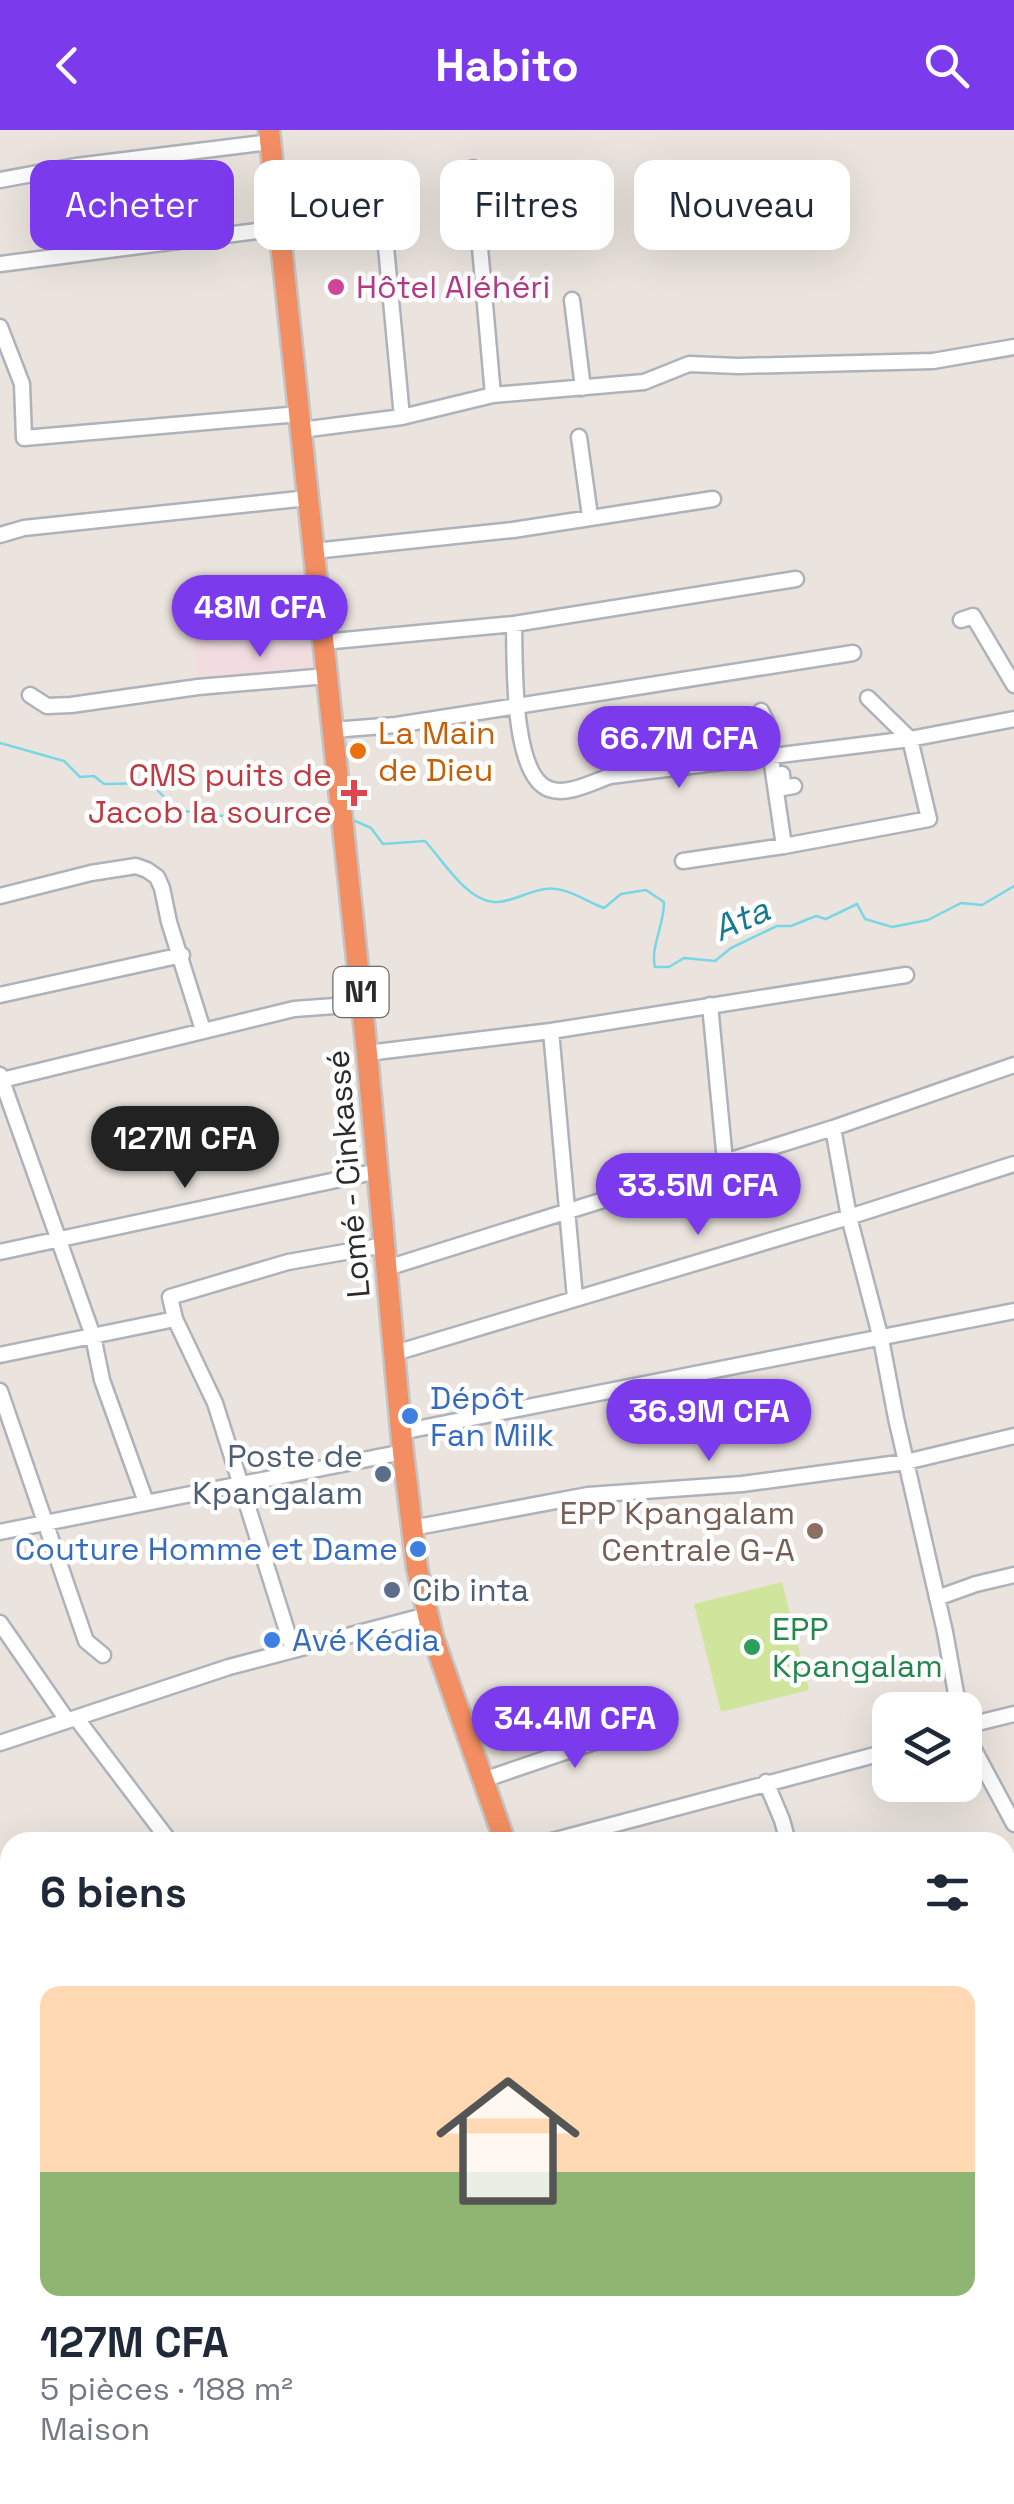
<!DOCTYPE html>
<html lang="fr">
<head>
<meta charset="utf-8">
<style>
	:root { --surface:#fff; --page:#f2f2f3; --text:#1f2937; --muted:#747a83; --line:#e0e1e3; --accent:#7c3aed }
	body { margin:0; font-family:"Space Grotesk",sans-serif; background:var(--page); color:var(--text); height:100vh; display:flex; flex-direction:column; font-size:38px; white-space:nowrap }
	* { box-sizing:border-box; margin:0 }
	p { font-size:32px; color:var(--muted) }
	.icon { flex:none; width:55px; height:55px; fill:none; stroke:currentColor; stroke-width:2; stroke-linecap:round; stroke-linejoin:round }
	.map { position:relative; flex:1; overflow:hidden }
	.details { position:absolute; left:0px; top:1702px; width:1015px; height:672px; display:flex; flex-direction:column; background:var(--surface); border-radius:30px 30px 0 0; box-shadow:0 10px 40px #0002 }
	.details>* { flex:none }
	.banner { position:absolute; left:30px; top:30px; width:955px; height:90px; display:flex; gap:20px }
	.controls { position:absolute; left:872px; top:1562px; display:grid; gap:20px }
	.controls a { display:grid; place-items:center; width:110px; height:110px; border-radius:20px; background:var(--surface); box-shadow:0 10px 40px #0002; font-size:50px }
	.price { position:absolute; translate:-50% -85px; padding:0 22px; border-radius:35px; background:var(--accent); color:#fff; font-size:32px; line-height:65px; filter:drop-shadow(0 2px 5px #0008) }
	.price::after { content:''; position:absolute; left:50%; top:60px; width:30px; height:22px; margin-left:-15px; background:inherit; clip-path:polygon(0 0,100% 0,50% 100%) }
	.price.current { background:#222; color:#fff }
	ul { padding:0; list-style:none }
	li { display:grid; align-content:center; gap:20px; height:530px; padding:0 40px }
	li+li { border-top:2px solid var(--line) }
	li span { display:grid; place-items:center; height:310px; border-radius:20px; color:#555 }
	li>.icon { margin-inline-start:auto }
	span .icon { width:180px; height:180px; fill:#fffc; stroke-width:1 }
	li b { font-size:42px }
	h2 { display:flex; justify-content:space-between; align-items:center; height:120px; padding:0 40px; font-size:42px }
	.tag { padding:0 35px; border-radius:20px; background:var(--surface); box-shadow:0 10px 40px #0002; font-size:35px; line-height:90px }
	.tag.current { background:var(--accent); color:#fff }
	header { display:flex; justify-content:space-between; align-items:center; height:130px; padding:0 40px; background:var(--accent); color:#fff; font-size:45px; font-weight:700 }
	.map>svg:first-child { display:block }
	.medical { fill:#f1dce0 }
	.pitch { fill:#cfe59b }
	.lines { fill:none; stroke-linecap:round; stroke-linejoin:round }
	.stream { stroke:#78d7e6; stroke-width:2.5 }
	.minor-casing { stroke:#aeb2ba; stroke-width:19 }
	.highway-casing { stroke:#c4c4c4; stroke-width:25 }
	.minor { stroke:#fff; stroke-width:14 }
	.highway { stroke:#f38e62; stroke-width:20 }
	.hotel-dot { fill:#d1479c; stroke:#fff; stroke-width:4 }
	.food-dot { fill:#e8710a; stroke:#fff; stroke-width:4 }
	.health-dot { fill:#e0444e; stroke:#fff; stroke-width:4 }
	.shop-dot { fill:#3f7fe0; stroke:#fff; stroke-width:4 }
	.service-dot { fill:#5c6f8a; stroke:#fff; stroke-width:4 }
	.education-dot { fill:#8d6e63; stroke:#fff; stroke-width:4 }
	.leisure-dot { fill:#2e9e5b; stroke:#fff; stroke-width:4 }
	.labels { text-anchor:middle; stroke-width:9; stroke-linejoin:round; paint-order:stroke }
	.shield { fill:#fff; stroke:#6b6b6b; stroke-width:2.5 }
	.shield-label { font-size:30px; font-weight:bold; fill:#2b2b2b }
	.hotel-label { font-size:32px; fill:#b23c85; stroke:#fff; text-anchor:start }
	.food-label { font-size:32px; fill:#c56008; stroke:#fff; text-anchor:start }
	.health-label { font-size:32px; fill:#be3a42; stroke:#fff; text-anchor:end }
	.street-label { font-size:32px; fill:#2b2b2b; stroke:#fff }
	.shop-label { font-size:32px; fill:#366cbe; stroke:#fff; text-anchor:start }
	.service-label { font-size:32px; fill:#4e5e75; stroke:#fff; text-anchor:end }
	.education-label { font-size:32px; fill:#785e54; stroke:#fff; text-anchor:end }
	.leisure-label { font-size:32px; fill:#27864d; stroke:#fff; text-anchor:start }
	.water-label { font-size:35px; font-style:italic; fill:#177892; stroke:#fff }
</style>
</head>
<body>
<header><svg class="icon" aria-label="back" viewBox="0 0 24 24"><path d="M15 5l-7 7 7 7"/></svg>Habito<svg class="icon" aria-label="search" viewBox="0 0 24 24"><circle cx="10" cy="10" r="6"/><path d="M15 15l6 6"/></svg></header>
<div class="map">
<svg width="1014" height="2374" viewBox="0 0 1014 2374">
	<rect width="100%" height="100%" fill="#ebe4de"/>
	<path class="medical" d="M 313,461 L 321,538 L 198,552 L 190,475 Z"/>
	<path class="pitch" d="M 782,1452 L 809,1560 L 721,1582 L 694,1474 Z"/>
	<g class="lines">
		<path class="stream" d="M 0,613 L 64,631 L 80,647 L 94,646 L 104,654 L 151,653 L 176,680 L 263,691 L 332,687
			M 353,690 L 371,698 L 383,714 L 425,711 C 442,729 465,769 493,772 C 511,773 528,761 545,759 C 566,756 585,771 604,778 L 621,764 L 646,760 L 664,772 C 664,796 650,818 655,837 L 669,837 L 684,828 L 715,831 L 731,818 L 777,796 L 791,796 L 816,786 L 826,789 L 857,774 L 865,789 L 892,797 L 928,790 L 961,773 L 982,775 L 1014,756"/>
		<g class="minor-casing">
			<path id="minor" d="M 473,38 L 493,265
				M 0,50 L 76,36 L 270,12
				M 380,53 L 402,287
				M 0,134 L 280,98
				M 572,170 L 583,258
				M 0,197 L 22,254 L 24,308 L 299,284
				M 301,300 L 402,287 L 493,265 L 644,252 L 689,234 L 738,236 L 933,231 L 1014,217
				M 579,307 L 590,386
				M 0,405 L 24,398 L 308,368
				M 314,421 L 513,400 L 713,369
				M 187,467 L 317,454
				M 961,490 L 973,486 L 1014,555
				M 514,494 C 515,530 511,645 549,659 C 567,666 593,652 610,646 L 910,609 L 1014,589
				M 323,512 L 514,494 L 796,449
				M 30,565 L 47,576 L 71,575 L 198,557 L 327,546
				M 761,581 L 769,597 L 767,629
				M 333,600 L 396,595 L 853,523
				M 771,628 L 784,716
				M 782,644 L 783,658 L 794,656
				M 683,731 L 784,716 L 929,689 L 910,609 L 868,568
				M 0,766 L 91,743 L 136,736 L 147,740 L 157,747 L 162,758 L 169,792 L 203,900
				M 0,865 L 182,825
				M 710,875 L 725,1031
				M 551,901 L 575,1168
				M 367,923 L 551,901 L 906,845
				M 0,945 L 93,1206 L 102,1250 L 146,1372
				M 2,950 L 294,879 L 362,874
				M 833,998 L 849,1087 L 881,1209 L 896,1288 L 945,1502 L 959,1580
				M 0,1122 L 378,1041
				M 387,1138 L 833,998 L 1014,935
				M 395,1223 L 849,1087 L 1014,1034
				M 0,1225 L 175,1189
				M 0,1261 L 86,1511 L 103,1525
				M 401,1302 L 1014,1181
				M 412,1398 L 588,1365 L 742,1354 L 906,1332 L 1014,1306
				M 0,1402 L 403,1322
				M 937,1468 L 976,1454 L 1014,1445
				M 0,1493 L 67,1590
				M 293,1520 L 215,1273 L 175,1189 L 170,1167 L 288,1132 L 385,1115
				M 77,1589 L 170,1712
				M 965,1596 L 1014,1584
				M 965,1603 L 1014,1694
				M 0,1613 L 229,1537 L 427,1485
				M 483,1650 L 653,1592
				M 766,1652 L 782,1690 L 788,1712
				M 548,1712 L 890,1621
				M 1005,1801 L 1014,1796
				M 1005,1896 L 1014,1891
				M 1005,1995 L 1014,1991
				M 1005,2096 L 1014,2091
				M 0,2098 L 10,2097
				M 1005,2190 L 1014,2186
				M 1005,2288 L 1014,2284
				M 141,2374 L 161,2365
				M 184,2374 L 184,2365
				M 543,2374 L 564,2365
				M 827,2374 L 846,2365"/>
		</g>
		<g class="highway-casing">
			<path id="highway" d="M 269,0 L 367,923 L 403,1322 L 417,1438 L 433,1507 L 505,1712
				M 758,2365 L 761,2374"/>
		</g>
		<use href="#minor" class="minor"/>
		<use href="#highway" class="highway"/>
	</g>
	<circle class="hotel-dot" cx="336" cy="157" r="10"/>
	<circle class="food-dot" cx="358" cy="621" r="10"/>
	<path class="health-dot" d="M349 648h10v10h10v10h-10v10h-10v-10h-10v-10h10z"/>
	<g class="shop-dot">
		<circle cx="410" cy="1286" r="10"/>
		<circle cx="418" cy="1419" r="10"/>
		<circle cx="272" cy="1510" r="10"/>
	</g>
	<g class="service-dot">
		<circle cx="383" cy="1344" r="10"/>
		<circle cx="392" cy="1460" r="10"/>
	</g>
	<circle class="education-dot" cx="815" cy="1401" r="10"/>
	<circle class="leisure-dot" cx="752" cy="1517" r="10"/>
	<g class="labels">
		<rect class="shield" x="333.5" y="837" width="55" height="50" rx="8"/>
		<g class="shield-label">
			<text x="361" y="872">N1</text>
		</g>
		<g class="hotel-label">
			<text x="356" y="168">Hôtel Aléhéri</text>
		</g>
		<g class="food-label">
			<text x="378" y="614">La Main<tspan x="378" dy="37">de Dieu</tspan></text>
		</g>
		<g class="health-label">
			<text x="332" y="656">CMS puits de<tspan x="332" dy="37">Jacob la source</tspan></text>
		</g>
		<g class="street-label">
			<text transform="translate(348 1044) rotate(-95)" y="11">Lomé - Cinkassé</text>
		</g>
		<g class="shop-label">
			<text x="430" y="1279">Dépôt<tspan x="430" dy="37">Fan Milk</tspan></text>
			<text x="398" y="1430" text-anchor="end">Couture Homme et Dame</text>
			<text x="292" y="1521">Avé Kédia</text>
		</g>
		<g class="service-label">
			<text x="363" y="1337">Poste de<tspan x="363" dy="37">Kpangalam</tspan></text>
			<text x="412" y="1471" text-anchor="start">Cib inta</text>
		</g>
		<g class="education-label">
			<text x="795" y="1394">EPP Kpangalam<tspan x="795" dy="37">Centrale G-A</tspan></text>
		</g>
		<g class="leisure-label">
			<text x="772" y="1510">EPP<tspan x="772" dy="37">Kpangalam</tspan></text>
		</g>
		<g class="water-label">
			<text transform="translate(741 789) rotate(-24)" y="12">Ata</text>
		</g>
	</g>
</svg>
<div class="controls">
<a><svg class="icon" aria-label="layers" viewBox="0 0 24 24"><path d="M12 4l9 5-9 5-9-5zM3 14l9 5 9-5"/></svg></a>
</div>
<b class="price" style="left:260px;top:530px">48M CFA</b>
<b class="price" style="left:679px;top:661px">66.7M CFA</b>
<b class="price current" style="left:185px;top:1061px">127M CFA</b>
<b class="price" style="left:698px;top:1108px">33.5M CFA</b>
<b class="price" style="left:709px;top:1334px">36.9M CFA</b>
<b class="price" style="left:575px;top:1641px">34.4M CFA</b>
<div class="banner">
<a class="tag current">Acheter</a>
<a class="tag">Louer</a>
<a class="tag">Filtres</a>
<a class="tag">Nouveau</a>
</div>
<section class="details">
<h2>6 biens<svg class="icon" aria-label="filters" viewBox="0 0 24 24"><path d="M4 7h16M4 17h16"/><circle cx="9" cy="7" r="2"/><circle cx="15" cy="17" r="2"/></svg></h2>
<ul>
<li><span style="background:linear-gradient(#ffd9b3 60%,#8fb573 0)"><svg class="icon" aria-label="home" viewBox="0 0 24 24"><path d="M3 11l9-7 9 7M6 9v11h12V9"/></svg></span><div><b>127M CFA</b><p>5 pièces · 188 m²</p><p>Maison</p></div></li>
</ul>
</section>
</div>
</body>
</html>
